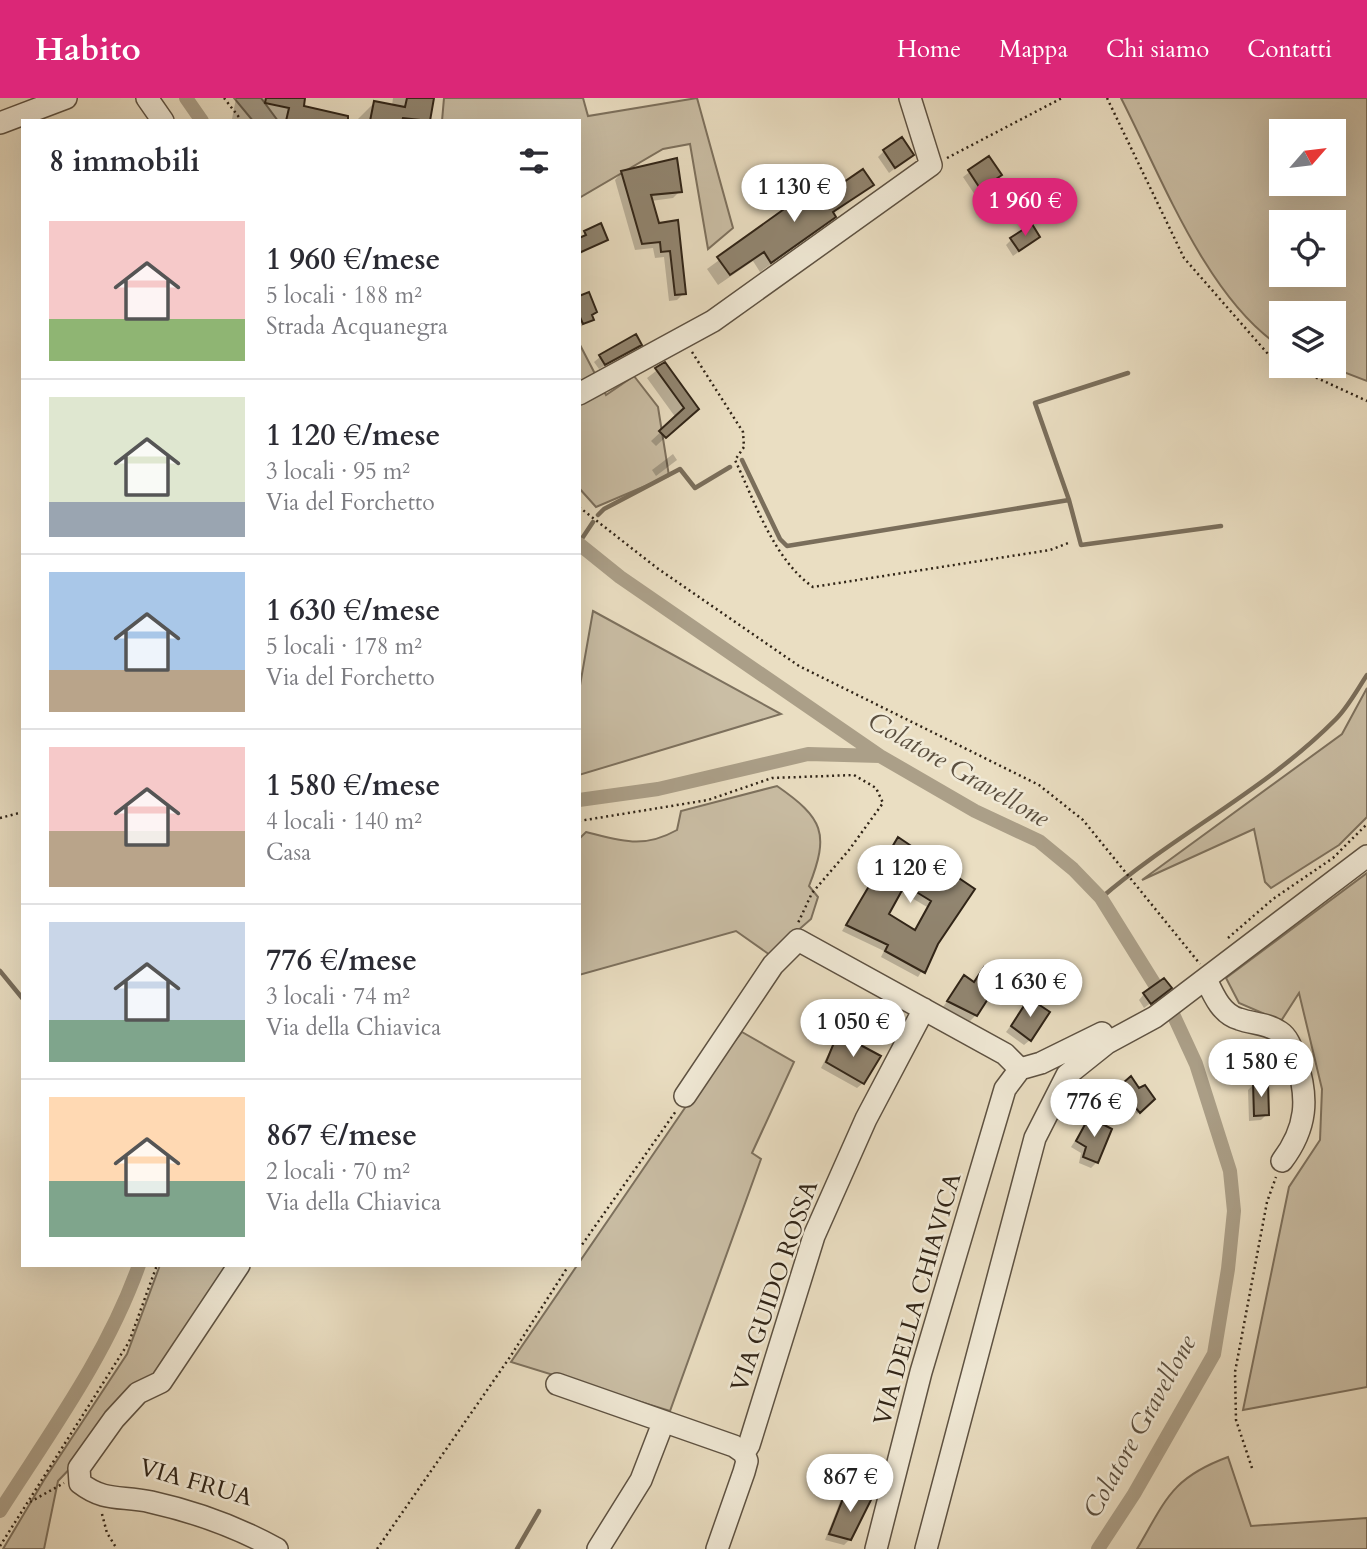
<!DOCTYPE html>
<html lang="it">
<head>
<meta charset="utf-8">
<style>
	:root { --surface:#fff; --page:#f7f7f7; --text:#2b2b33; --muted:#7c7c81; --line:#e1e1e2; --accent:#db2777 }
	body { margin:0; font-family:Cardo,serif; background:var(--page); color:var(--text); height:100vh; display:flex; flex-direction:column; font-size:26px; white-space:nowrap }
	* { box-sizing:border-box; margin:0 }
	p { font-size:23px; color:var(--muted) }
	.icon { flex:none; width:38px; height:38px; fill:none; stroke:currentColor; stroke-width:2; stroke-linecap:round; stroke-linejoin:round }
	.map { position:relative; flex:1; overflow:hidden }
	.drawer { position:absolute; left:21px; top:21px; width:560px; height:1148px; display:flex; flex-direction:column; background:var(--surface); border-radius:0px; box-shadow:0 7px 28px #0002 }
	.drawer>* { flex:none }
	.needle { width:46px; rotate:62deg }
	.fabs { position:absolute; left:1269px; top:21px; display:grid; gap:14px }
	.fabs a { display:grid; place-items:center; width:77px; height:77px; border-radius:0px; background:var(--surface); box-shadow:0 7px 28px #0002; font-size:35px }
	.price { position:absolute; translate:-50% -60px; padding:0 16px; border-radius:24px; background:#fff; color:#222; font-size:23px; line-height:46px; filter:drop-shadow(0 2px 4px #0008) }
	.price::after { content:''; position:absolute; left:50%; top:42px; width:21px; height:16px; margin-left:-10px; background:inherit; clip-path:polygon(0 0,100% 0,50% 100%) }
	.price.current { background:var(--accent); color:#fff }
	ul { padding:0; list-style:none }
	li { display:flex; align-items:center; gap:21px; height:175px; padding:0 28px }
	li+li { border-top:2px solid var(--line) }
	li span { display:grid; place-items:center; flex:none; width:196px; height:140px; border-radius:0px; color:#555 }
	li>.icon { margin-inline-start:auto }
	span .icon { width:84px; height:84px; fill:#fffc; stroke-width:1 }
	li b { font-size:30px }
	h2 { display:flex; justify-content:space-between; align-items:center; height:84px; padding:0 28px; font-size:30px }
	header { display:flex; align-items:center; gap:42px; box-sizing:border-box; height:98px; padding:0 35px; background:var(--accent); color:#fff }
	header strong { font-size:33px }
	nav { display:flex; gap:38px; margin-inline-start:auto; font-size:24px }
	.map>svg:first-child { display:block }
	.green { fill:#cabea5; stroke:#7d715e; stroke-width:2; fill-rule:evenodd }
	.shadow { fill:#0003; fill-rule:evenodd }
	.lines { fill:none; stroke-linecap:round; stroke-linejoin:round }
	.stream { stroke:#7a6e5b; stroke-width:4.5 }
	.canal { stroke:#ab9f88; stroke-width:14 }
	.building { fill:#918570; stroke:#302417; stroke-width:2; fill-rule:evenodd }
	.minor-casing { stroke:#5e5242; stroke-width:24 }
	.path { stroke:#302417; stroke-width:2.5; stroke-dasharray:2 3.5; stroke-linecap:butt }
	.minor { stroke:#f1ead7; stroke-width:21 }
	.labels { text-anchor:middle; stroke-width:5; stroke-linejoin:round; paint-order:stroke }
	.street-label { font-size:24px; fill:#302417; stroke:#f1ead7 }
	.water-label { font-size:26px; font-style:italic; fill:#5b4f3f; stroke:#f1ead7 }
</style>
</head>
<body>
<header>
<strong>Habito</strong>
<nav><a>Home</a><a>Mappa</a><a>Chi siamo</a><a>Contatti</a></nav>
</header>
<div class="map">
<svg width="1367" height="1451" viewBox="0 0 1367 1451">
	<rect width="100%" height="100%" fill="#eadec2"/>
	<filter id="stains"><feTurbulence type="fractalNoise" baseFrequency=".00286" numOctaves="4"/><feColorMatrix values="0 0 0 0 .2 0 0 0 0 .09 0 0 0 0 .02 0 0 0 .5 -.17"/></filter>
	<radialGradient id="worn" r=".72"><stop offset=".6" stop-color="#630" stop-opacity="0"/><stop offset="1" stop-color="#630" stop-opacity=".3"/></radialGradient>
	<path class="green" d="M 234,0 L 261,0 L 278,23 L 253,23 Z
		M 444,0 L 583,0 L 588,18 L 697,0 L 733,130 L 708,151 L 690,46 L 663,51 L 579,100 L 579,23 L 442,23 Z
		M 1121,0 L 1367,0 L 1367,283 L 1328,268 L 1334,268 L 1334,215 L 1281,215 L 1281,249 C 1207,201 1161,78 1121,0 ZM 1334,33 L 1334,86 L 1281,86 L 1281,33 ZM 1281,124 L 1334,124 L 1334,177 L 1281,177 Z
		M 579,245 L 606,297 L 634,278 L 658,309 L 669,378 L 596,409 L 579,390 Z
		M 593,513 L 781,616 L 579,677 L 579,593 Z
		M 1367,590 L 1367,719 L 1339,747 L 1271,790 L 1265,784 L 1254,731 L 1142,782 L 1342,636 Z
		M 777,688 C 823,720 830,735 809,788 L 818,799 L 811,821 L 770,857 L 736,833 L 579,877 L 579,741 L 586,734 C 622,743 643,751 677,732 L 681,713 Z
		M 1367,775 L 1367,1289 L 1243,1312 L 1289,1089 L 1320,1042 L 1322,991 L 1299,895 L 1281,923 L 1239,905 L 1226,880 Z
		M 742,934 L 794,964 L 752,1055 L 761,1061 L 670,1313 L 511,1264 L 704,982 Z
		M 160,1167 L 234,1167 L 156,1280 L 58,1383 L 44,1451 L 3,1451 L 44,1382 L 127,1256 Z
		M 1228,1359 L 1251,1428 L 1367,1420 L 1367,1451 L 1137,1451 C 1166,1402 1171,1380 1228,1359 Z"/>
	<path class="shadow" d="M 236,0 L 304,0 L 302,10 L 340,23 L 232,21 Z
		M 393,0 L 433,0 L 428,23 L 356,23 L 374,5 L 392,8 Z
		M 884,53 L 906,62 L 889,75 L 878,59 Z
		M 988,60 L 993,86 L 977,100 L 963,79 Z
		M 676,63 L 680,93 L 673,100 L 651,103 L 658,127 L 676,124 L 684,195 L 677,202 L 669,203 L 664,159 L 655,160 L 653,150 L 635,152 L 615,82 L 621,75 Z
		M 872,87 L 832,116 L 834,119 L 823,129 L 760,174 L 753,163 L 718,187 L 707,171 L 815,92 L 821,101 Z
		M 600,128 L 606,141 L 579,157 L 579,140 Z
		M 1038,139 L 1013,158 L 1006,147 L 1011,142 Z
		M 579,190 L 592,221 L 579,230 Z
		M 640,246 L 599,271 L 594,264 L 600,259 Z
		M 665,266 L 696,311 L 656,348 L 651,343 L 676,320 L 647,280 Z
		M 673,356 L 677,362 L 656,378 L 652,372 Z
		M 898,741 L 973,791 L 918,879 L 881,859 L 884,853 L 842,833 ZM 900,793 L 927,809 L 914,833 L 886,816 Z
		M 964,879 L 973,886 L 976,917 L 970,923 L 943,909 Z
		M 1164,895 L 1144,910 L 1139,902 L 1144,896 Z
		M 1030,902 L 1030,942 L 1024,947 L 1006,934 Z
		M 838,937 L 863,985 L 857,990 L 821,970 Z
		M 1131,981 L 1138,992 L 1153,1001 L 1137,1016 L 1132,1010 L 1122,1020 L 1107,1001 Z
		M 1254,986 L 1267,1016 L 1261,1022 L 1249,1023 L 1248,992 Z
		M 1089,1021 L 1097,1064 L 1091,1070 L 1079,1065 L 1081,1055 L 1071,1049 Z
		M 848,1390 L 850,1441 L 844,1447 L 825,1442 L 843,1396 Z"/>
	<g class="lines">
		<path class="stream" d="M 1128,275 L 1035,305 L 1069,402 L 1081,447 L 1221,428
			M 742,362 L 780,441 L 787,448 L 1069,402
			M 598,417 L 604,411 L 680,371 L 695,390 L 730,369
			M 579,445 L 593,424
			M 1101,800 C 1175,736 1266,692 1336,621 C 1348,609 1357,592 1367,577
			M 0,873 L 23,901
			M 517,1451 L 539,1413"/>
		<path class="canal" d="M 186,0 L 202,23
			M 579,446 L 620,479 L 880,658 L 975,713 L 1039,743 L 1073,771 L 1101,800 L 1172,914 L 1196,966 L 1230,1073 L 1234,1113 L 1228,1171 L 1214,1256 L 1134,1396 L 1098,1451
			M 579,702 L 658,691 L 808,656 L 880,658
			M 0,1413 C 51,1333 107,1257 139,1167"/>
	</g>
	<path class="building" d="M 266,0 L 305,0 L 304,8 L 348,18 L 348,23 L 286,23 L 289,10 L 265,5 Z
		M 407,0 L 434,0 L 430,23 L 403,20 L 402,23 L 370,23 L 374,3 L 405,9 Z
		M 902,39 L 914,57 L 895,70 L 883,52 Z
		M 989,58 L 1002,77 L 993,83 L 996,87 L 983,95 L 968,72 Z
		M 677,60 L 682,94 L 651,97 L 659,125 L 678,122 L 686,196 L 675,197 L 670,153 L 661,154 L 660,144 L 642,146 L 621,73 Z
		M 863,71 L 874,87 L 833,114 L 836,119 L 771,165 L 764,154 L 730,177 L 717,159 L 815,89 L 822,99 Z
		M 601,125 L 608,142 L 579,155 L 579,140 L 586,137 L 584,133 Z
		M 1032,126 L 1040,139 L 1019,153 L 1010,140 Z
		M 589,194 L 597,214 L 592,217 L 594,222 L 583,226 L 579,217 L 579,198 Z
		M 636,236 L 642,247 L 605,267 L 599,257 Z
		M 665,264 L 699,311 L 666,340 L 659,333 L 684,310 L 655,270 Z
		M 898,739 L 975,791 L 938,846 L 925,875 L 885,853 L 888,847 L 846,827 ZM 905,787 L 931,803 L 915,832 L 889,816 Z
		M 984,869 L 1000,882 L 977,918 L 947,903 L 964,877 L 974,884 Z
		M 1164,880 L 1172,890 L 1151,906 L 1143,895 Z
		M 1029,900 L 1050,914 L 1031,943 L 1011,928 Z
		M 838,935 L 881,958 L 864,986 L 826,964 Z
		M 1131,978 L 1139,990 L 1145,987 L 1155,1001 L 1140,1015 L 1135,1009 L 1125,1019 L 1108,998 Z
		M 1253,984 L 1268,984 L 1269,1017 L 1254,1018 Z
		M 1089,1019 L 1112,1031 L 1098,1065 L 1083,1059 L 1086,1049 L 1076,1043 Z
		M 848,1388 L 871,1402 L 851,1442 L 829,1436 Z"/>
	<g class="lines">
		<g class="minor-casing">
			<path id="minor" d="M 147,0 L 163,23
				M 0,25 L 66,0
				M 579,296 L 713,223 L 931,67 L 910,0
				M 1206,881 C 1213,896 1221,916 1239,921 C 1253,926 1267,925 1280,934 C 1289,940 1292,952 1296,962 C 1309,1000 1307,1030 1282,1063
				M 685,998 L 773,867 L 798,842 L 1005,956 L 1020,971
				M 239,1167 L 161,1284 L 138,1295 L 114,1321 L 79,1370 L 80,1385 C 106,1405 122,1397 151,1404 C 196,1414 237,1429 277,1451
				M 557,1286 L 734,1348 L 744,1355
				M 598,1451 L 641,1382 L 663,1325
				M 717,1451 L 744,1374 L 747,1363 L 744,1355 L 749,1347 L 814,1138 L 866,1021 L 924,911
				M 876,1451 L 921,1274 L 1005,991 L 1020,971 L 1041,965 L 1102,935
				M 926,1451 L 1035,1040 L 1067,977 L 1107,945 L 1155,919 L 1367,758"/>
		</g>
		<path class="path" d="M 224,0 L 242,23
			M 1107,0 L 1184,160 L 1268,256 L 1281,263
			M 947,60 L 1062,0
			M 692,254 L 743,334 L 744,349 L 735,362 C 755,404 774,462 813,489 L 1050,452 L 1071,444
			M 1291,268 L 1367,303
			M 579,409 L 657,470 L 799,568 L 1039,687 L 1083,722 L 1200,866
			M 0,720 L 23,714
			M 579,723 L 708,702 L 772,680 L 854,677 L 876,690 L 883,705 L 849,752 L 812,795 L 798,825
			M 1228,840 L 1273,801 L 1333,760 L 1367,726
			M 579,1151 L 676,1013
			M 1252,1370 L 1236,1322 L 1235,1274 L 1267,1104 L 1276,1079
			M 30,1404 L 64,1385
			M 102,1416 L 107,1435 L 117,1451
			M 0,1448 L 129,1244 L 157,1167
			M 377,1451 L 510,1259 L 569,1167"/>
		<use href="#minor" class="minor"/>
	</g>
	<g class="labels">
		<g class="street-label">
			<text transform="translate(774 1188) rotate(-71)" y="8">VIA GUIDO ROSSA</text>
			<text transform="translate(917 1201) rotate(-74)" y="8">VIA DELLA CHIAVICA</text>
			<text transform="translate(196 1384) rotate(16)" y="8">VIA FRUA</text>
		</g>
		<g class="water-label">
			<text transform="translate(959 671) rotate(30)" y="9">Colatore Gravellone</text>
			<text transform="translate(1139 1328) rotate(-61)" y="9">Colatore Gravellone</text>
		</g>
	</g>
	<rect width="100%" height="100%" filter="url(#stains)"/>
	<rect width="100%" height="100%" fill="url(#worn)"/>
</svg>
<div class="fabs">
<a><svg class="needle" viewBox="-14 -14 28 28"><path d="M0-13l5 13h-10z" fill="#e53935"/><path d="M0 13l5-13h-10z" fill="#7c7c81"/></svg></a>
<a><svg class="icon" aria-label="locate" viewBox="0 0 24 24"><circle cx="12" cy="12" r="6"/><path d="M12 2v4M12 18v4M2 12h4M18 12h4"/></svg></a>
<a><svg class="icon" aria-label="layers" viewBox="0 0 24 24"><path d="M12 4l9 5-9 5-9-5zM3 14l9 5 9-5"/></svg></a>
</div>
<b class="price" style="left:794px;top:126px">1 130 €</b>
<b class="price current" style="left:1025px;top:140px">1 960 €</b>
<b class="price" style="left:910px;top:807px">1 120 €</b>
<b class="price" style="left:1030px;top:921px">1 630 €</b>
<b class="price" style="left:853px;top:961px">1 050 €</b>
<b class="price" style="left:1261px;top:1001px">1 580 €</b>
<b class="price" style="left:1094px;top:1041px">776 €</b>
<b class="price" style="left:850px;top:1416px">867 €</b>
<section class="drawer">
<h2>8 immobili<svg class="icon" aria-label="filters" viewBox="0 0 24 24"><path d="M4 7h16M4 17h16"/><circle cx="9" cy="7" r="2"/><circle cx="15" cy="17" r="2"/></svg></h2>
<ul>
<li><span style="background:linear-gradient(#f6c9c9 70%,#8fb573 0)"><svg class="icon" aria-label="home" viewBox="0 0 24 24"><path d="M3 11l9-7 9 7M6 9v11h12V9"/></svg></span><div><b>1 960 €/mese</b><p>5 locali · 188 m²</p><p>Strada Acquanegra</p></div></li>
<li><span style="background:linear-gradient(#dfe7d0 75%,#9aa5b1 0)"><svg class="icon" aria-label="home" viewBox="0 0 24 24"><path d="M3 11l9-7 9 7M6 9v11h12V9"/></svg></span><div><b>1 120 €/mese</b><p>3 locali · 95 m²</p><p>Via del Forchetto</p></div></li>
<li><span style="background:linear-gradient(#a9c7e8 70%,#b9a48a 0)"><svg class="icon" aria-label="home" viewBox="0 0 24 24"><path d="M3 11l9-7 9 7M6 9v11h12V9"/></svg></span><div><b>1 630 €/mese</b><p>5 locali · 178 m²</p><p>Via del Forchetto</p></div></li>
<li><span style="background:linear-gradient(#f6c9c9 60%,#b9a48a 0)"><svg class="icon" aria-label="home" viewBox="0 0 24 24"><path d="M3 11l9-7 9 7M6 9v11h12V9"/></svg></span><div><b>1 580 €/mese</b><p>4 locali · 140 m²</p><p>Casa</p></div></li>
<li><span style="background:linear-gradient(#c9d6e8 70%,#7fa58c 0)"><svg class="icon" aria-label="home" viewBox="0 0 24 24"><path d="M3 11l9-7 9 7M6 9v11h12V9"/></svg></span><div><b>776 €/mese</b><p>3 locali · 74 m²</p><p>Via della Chiavica</p></div></li>
<li><span style="background:linear-gradient(#ffd9b3 60%,#7fa58c 0)"><svg class="icon" aria-label="home" viewBox="0 0 24 24"><path d="M3 11l9-7 9 7M6 9v11h12V9"/></svg></span><div><b>867 €/mese</b><p>2 locali · 70 m²</p><p>Via della Chiavica</p></div></li>
</ul>
</section>
</div>
</body>
</html>
